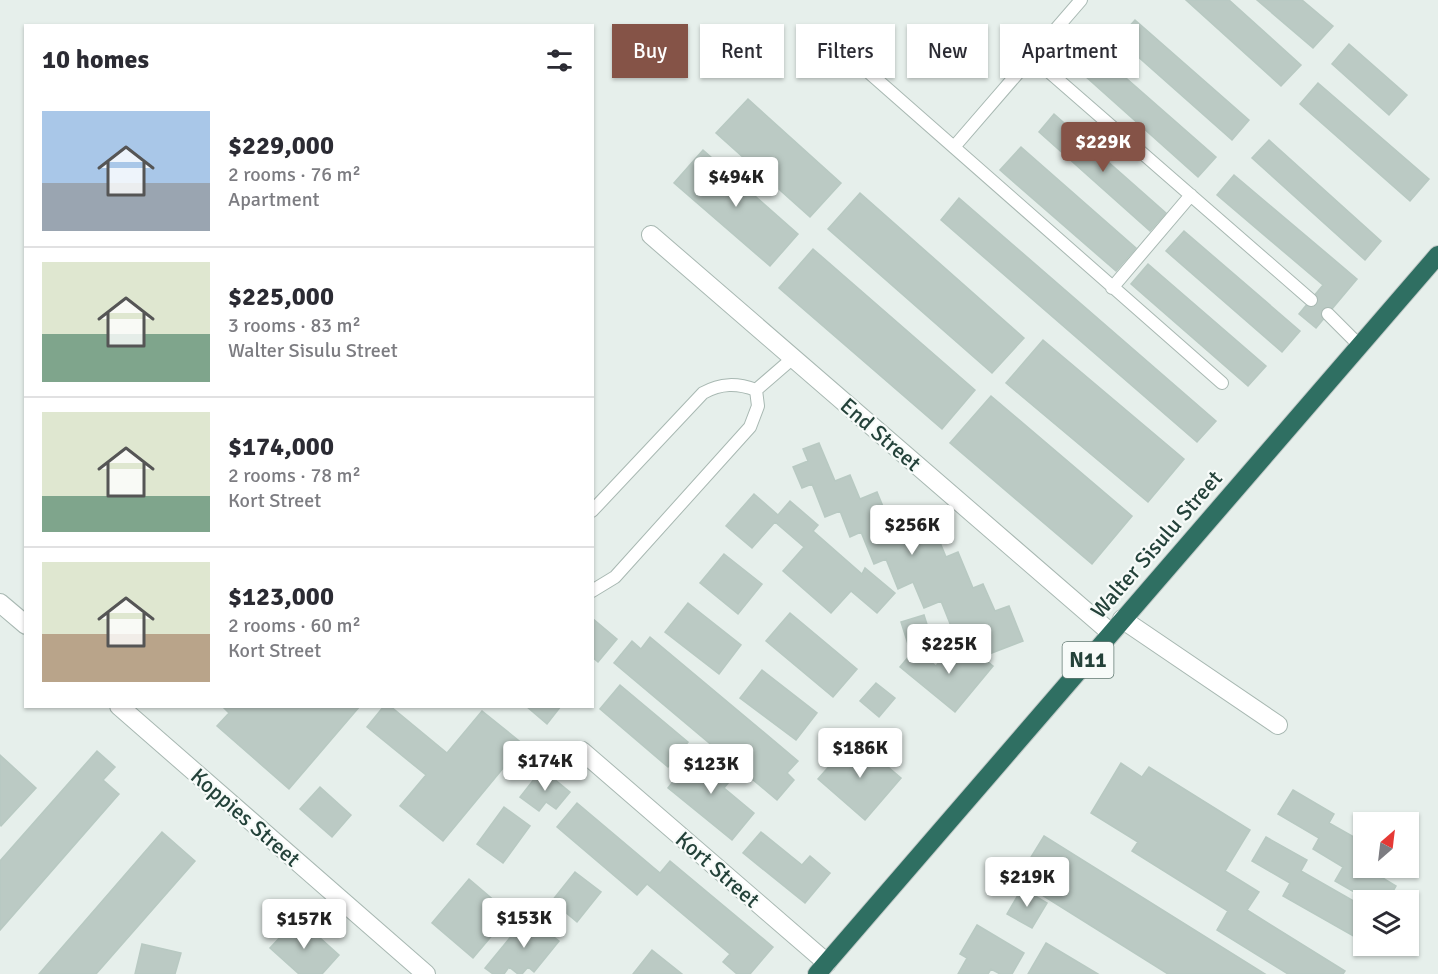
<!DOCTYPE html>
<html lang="en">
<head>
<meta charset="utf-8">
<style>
	:root { --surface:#fff; --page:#f7f7f7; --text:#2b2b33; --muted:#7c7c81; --line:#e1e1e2; --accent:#855347 }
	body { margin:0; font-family:Signika,sans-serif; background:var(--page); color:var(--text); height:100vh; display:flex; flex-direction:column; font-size:22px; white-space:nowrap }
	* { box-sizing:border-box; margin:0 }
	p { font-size:20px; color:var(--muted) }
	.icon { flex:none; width:33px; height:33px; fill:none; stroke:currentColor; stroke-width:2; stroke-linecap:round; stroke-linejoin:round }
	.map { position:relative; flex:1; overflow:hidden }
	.panel { position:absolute; left:24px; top:24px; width:570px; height:684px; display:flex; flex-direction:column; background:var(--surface); border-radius:0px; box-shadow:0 2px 4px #0004 }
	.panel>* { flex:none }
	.guide { position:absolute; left:612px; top:24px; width:570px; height:54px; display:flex; gap:12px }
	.needle { width:39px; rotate:28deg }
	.buttons { position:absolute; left:1353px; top:812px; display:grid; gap:12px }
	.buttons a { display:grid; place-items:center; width:66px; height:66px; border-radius:0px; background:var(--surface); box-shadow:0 2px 4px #0004; font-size:30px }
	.price { position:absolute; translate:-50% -51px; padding:0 14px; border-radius:6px; background:#fff; color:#222; font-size:20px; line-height:39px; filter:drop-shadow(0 2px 3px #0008) }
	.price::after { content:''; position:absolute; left:50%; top:36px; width:18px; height:14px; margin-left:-9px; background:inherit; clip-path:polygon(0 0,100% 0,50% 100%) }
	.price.active { background:var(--accent); color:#fff }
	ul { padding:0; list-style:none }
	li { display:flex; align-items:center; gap:18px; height:150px; padding:0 18px }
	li+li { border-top:2px solid var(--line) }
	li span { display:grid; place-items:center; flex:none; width:168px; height:120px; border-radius:0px; color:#555 }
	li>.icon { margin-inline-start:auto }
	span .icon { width:72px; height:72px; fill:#fffc; stroke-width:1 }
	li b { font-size:26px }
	h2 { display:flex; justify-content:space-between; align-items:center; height:72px; padding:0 18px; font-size:26px }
	.chip { padding:0 21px; border-radius:0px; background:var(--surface); box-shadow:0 2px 4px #0004; font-size:21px; line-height:54px }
	.chip.active { background:var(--accent); color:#fff }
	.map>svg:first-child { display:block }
	.building { fill:#bbcac4; stroke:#b8c9c2; stroke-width:1.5 }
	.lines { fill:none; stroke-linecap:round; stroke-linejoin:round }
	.lane-casing { stroke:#a8b8b2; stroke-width:14 }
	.street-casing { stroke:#a8b8b2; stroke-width:20 }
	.highway-casing { stroke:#c2cac8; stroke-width:20 }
	.lane { stroke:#fff; stroke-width:12 }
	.street { stroke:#fff; stroke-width:18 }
	.highway { stroke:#2f6f62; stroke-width:18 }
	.labels { text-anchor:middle; stroke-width:4.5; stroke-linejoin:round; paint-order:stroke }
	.shield { fill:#f7fbf9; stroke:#637a73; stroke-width:1.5 }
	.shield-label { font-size:21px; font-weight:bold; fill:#24423a }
	.street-label { font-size:22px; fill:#24423a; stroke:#f7fbf9 }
</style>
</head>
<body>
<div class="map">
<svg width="1438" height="974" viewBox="0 0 1438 974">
	<rect width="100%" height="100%" fill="#e6efeb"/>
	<path class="building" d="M 1186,0 L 1229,0 L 1301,65 L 1281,86 Z
		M 1257,0 L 1302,0 L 1333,26 L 1313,48 Z
		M 1135,20 L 1249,120 L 1232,140 L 1118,39 Z
		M 1349,44 L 1407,95 L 1389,115 L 1332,64 Z
		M 1102,57 L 1216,157 L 1198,177 L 1085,76 Z
		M 1318,83 L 1429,179 L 1410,201 L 1300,104 Z
		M 748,99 L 841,183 L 810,217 L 716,133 Z
		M 1054,114 L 1166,213 L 1150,231 L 1039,132 Z
		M 1269,140 L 1381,241 L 1365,260 L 1252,158 Z
		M 1021,147 L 1136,248 L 1116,271 L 1000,170 Z
		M 703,150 L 798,234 L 770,266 L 674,183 Z
		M 1234,175 L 1357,279 L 1316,328 L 1299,314 L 1323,285 L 1217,195 Z
		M 860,193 L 1024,338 L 992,373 L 828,229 Z
		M 959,198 L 1216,421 L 1197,442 L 941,220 Z
		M 1184,231 L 1300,331 L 1282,352 L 1166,251 Z
		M 813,249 L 975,390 L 942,429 L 779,288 Z
		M 1148,264 L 1266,366 L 1248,386 L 1131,284 Z
		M 1043,340 L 1184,459 L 1148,502 L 1006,383 Z
		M 991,396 L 1132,516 L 1092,564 L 950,443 Z
		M 819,443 L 835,481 L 850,475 L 860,499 L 877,492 L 889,521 L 908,513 L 917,535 L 934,528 L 946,557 L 958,552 L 973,588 L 983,584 L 995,611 L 1009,606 L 1023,641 L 984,656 L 977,638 L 970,638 L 965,627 L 953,631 L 941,601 L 924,608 L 913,582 L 898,589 L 886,559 L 874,564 L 861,532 L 850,537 L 840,511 L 825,517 L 812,484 L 802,488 L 793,467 L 808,461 L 803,449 Z
		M 754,494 L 778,515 L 790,501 L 818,525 L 813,531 L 862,574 L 865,568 L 895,593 L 877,613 L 851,591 L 831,613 L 783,571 L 804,547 L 775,522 L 752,548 L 726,526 Z
		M 724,554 L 762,584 L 738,614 L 700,583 Z
		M 688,603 L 741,645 L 719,674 L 665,632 Z
		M 790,613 L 857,669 L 833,697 L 766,641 Z
		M 924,615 L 931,637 L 908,644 L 901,622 Z
		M 592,618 L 617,639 L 598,662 L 592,657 Z
		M 650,637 L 798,761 L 787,773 L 794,780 L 777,800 L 614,663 L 632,641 L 641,649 Z
		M 965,643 L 993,666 L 955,712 L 900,667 L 915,649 L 936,666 L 947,652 L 953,658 Z
		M 762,670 L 817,713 L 796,740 L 740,698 Z
		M 876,683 L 895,698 L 879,717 L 860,701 Z
		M 620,685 L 688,742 L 668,767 L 600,709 Z
		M 222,706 L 360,706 L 289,789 L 217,726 L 229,713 Z
		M 384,706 L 390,706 L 447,753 L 482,711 L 523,744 L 443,841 L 400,806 L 426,775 L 367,727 Z
		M 526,706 L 561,706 L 547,724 Z
		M 854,738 L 901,778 L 865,820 L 818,779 Z
		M 699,749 L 733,777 L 724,788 L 754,813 L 732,840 L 668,788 Z
		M 97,751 L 115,767 L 103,780 L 119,794 L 0,930 L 0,861 Z
		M 0,755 L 36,788 L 1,826 L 0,825 Z
		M 1121,763 L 1142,777 L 1149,767 L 1250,830 L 1225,871 L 1259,892 L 1247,910 L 1345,971 L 1343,974 L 1288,974 L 1217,930 L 1228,911 L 1132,851 L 1138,842 L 1091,813 Z
		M 542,769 L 570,792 L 556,809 L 546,802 L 539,811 L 520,797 Z
		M 320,787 L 351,815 L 332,837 L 300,809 Z
		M 1293,790 L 1334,814 L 1329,823 L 1361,841 L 1355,850 L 1364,855 L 1364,867 L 1386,869 L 1381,877 L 1396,886 L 1388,900 L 1368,900 L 1335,881 L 1343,867 L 1313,849 L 1319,838 L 1278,814 Z
		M 577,803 L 660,873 L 670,861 L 773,947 L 750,974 L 737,974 L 723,962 L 730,954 L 647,884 L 637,895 L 557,827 Z
		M 504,807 L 530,826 L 503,863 L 477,844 Z
		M 162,832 L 195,861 L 96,974 L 39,974 Z
		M 761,832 L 802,865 L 810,856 L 830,873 L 805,903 L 743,853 Z
		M 1044,836 L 1265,974 L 1168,974 L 1026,885 L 1037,868 L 1028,862 Z
		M 1266,837 L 1307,860 L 1301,871 L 1364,907 L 1364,942 L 1283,896 L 1290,883 L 1252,861 Z
		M 575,872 L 601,892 L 577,922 L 552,901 Z
		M 469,879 L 510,914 L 473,958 L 432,923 Z
		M 1022,888 L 1047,903 L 1032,928 L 1007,914 Z
		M 528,916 L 559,941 L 534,972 L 528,967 L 522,974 L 518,974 L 509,967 L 504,974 L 493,974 L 485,968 Z
		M 298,918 L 339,955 L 322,974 L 299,974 L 270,948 Z
		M 977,925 L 1024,953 L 1012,974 L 1000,974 L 991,969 L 988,974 L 958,974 L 967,958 L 960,954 Z
		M 1046,943 L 1098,974 L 1028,974 Z
		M 142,944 L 181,953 L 175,974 L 135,974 Z
		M 652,950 L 682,974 L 633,974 Z"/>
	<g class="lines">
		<g class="lane-casing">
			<path id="lane" d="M 1032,57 L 1311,300
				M 857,62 L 1222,383
				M 954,147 L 1081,0
				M 1112,288 L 1191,195
				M 1328,314 L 1360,346
				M 756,390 L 793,358
				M 592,511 L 703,393 C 721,383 737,383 756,390
				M 592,591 L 615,577 L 750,427 L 758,406 L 756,390"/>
		</g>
		<g class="street-casing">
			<path id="street" d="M 651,235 L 1111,633
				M 0,603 L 26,625
				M 1122,619 L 1278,725
				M 119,706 L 426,974
				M 582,751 L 827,963"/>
		</g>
		<g class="highway-casing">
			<path id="highway" d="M 817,974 L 1438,255"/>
		</g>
		<use href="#lane" class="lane"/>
		<use href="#street" class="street"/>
		<use href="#highway" class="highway"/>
	</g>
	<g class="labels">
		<rect class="shield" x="1062.5" y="642" width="51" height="36" rx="4.5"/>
		<g class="shield-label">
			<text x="1088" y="667">N11</text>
		</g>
		<g class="street-label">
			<text transform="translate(881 434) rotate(41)" y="8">End Street</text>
			<text transform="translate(1156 544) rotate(-49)" y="8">Walter Sisulu Street</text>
			<text transform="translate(246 817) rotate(41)" y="8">Koppies Street</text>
			<text transform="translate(718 869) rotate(41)" y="8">Kort Street</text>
		</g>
	</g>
</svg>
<div class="buttons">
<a><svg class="needle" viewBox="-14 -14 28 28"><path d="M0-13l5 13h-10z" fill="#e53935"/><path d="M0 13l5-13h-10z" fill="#7c7c81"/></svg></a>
<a><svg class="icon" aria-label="layers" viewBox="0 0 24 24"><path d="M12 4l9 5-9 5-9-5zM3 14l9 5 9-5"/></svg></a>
</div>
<b class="price active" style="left:1103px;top:173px">$229K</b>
<b class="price" style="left:736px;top:208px">$494K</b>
<b class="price" style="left:912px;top:556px">$256K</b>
<b class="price" style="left:949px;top:675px">$225K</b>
<b class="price" style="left:860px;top:779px">$186K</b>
<b class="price" style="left:545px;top:792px">$174K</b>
<b class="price" style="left:711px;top:795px">$123K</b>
<b class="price" style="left:1027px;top:908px">$219K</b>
<b class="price" style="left:524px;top:949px">$153K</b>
<b class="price" style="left:304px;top:950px">$157K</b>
<div class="guide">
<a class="chip active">Buy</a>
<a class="chip">Rent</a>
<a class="chip">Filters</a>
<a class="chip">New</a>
<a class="chip">Apartment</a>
</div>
<section class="panel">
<h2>10 homes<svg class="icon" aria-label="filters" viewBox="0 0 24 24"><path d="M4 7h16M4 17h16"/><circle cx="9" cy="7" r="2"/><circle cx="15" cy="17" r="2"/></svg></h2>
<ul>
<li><span style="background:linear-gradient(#a9c7e8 60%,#9aa5b1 0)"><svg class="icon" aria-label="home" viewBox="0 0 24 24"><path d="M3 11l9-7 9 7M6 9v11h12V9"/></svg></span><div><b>$229,000</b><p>2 rooms · 76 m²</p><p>Apartment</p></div></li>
<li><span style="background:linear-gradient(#dfe7d0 60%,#7fa58c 0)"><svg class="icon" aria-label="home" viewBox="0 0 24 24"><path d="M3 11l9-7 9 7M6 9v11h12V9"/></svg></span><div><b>$225,000</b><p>3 rooms · 83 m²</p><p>Walter Sisulu Street</p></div></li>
<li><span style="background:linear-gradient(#dfe7d0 70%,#7fa58c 0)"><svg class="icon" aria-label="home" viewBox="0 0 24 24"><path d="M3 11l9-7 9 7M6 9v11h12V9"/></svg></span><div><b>$174,000</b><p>2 rooms · 78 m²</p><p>Kort Street</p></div></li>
<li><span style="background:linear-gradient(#dfe7d0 60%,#b9a48a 0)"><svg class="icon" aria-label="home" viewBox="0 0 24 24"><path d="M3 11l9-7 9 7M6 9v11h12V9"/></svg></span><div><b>$123,000</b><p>2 rooms · 60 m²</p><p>Kort Street</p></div></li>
</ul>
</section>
</div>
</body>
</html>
